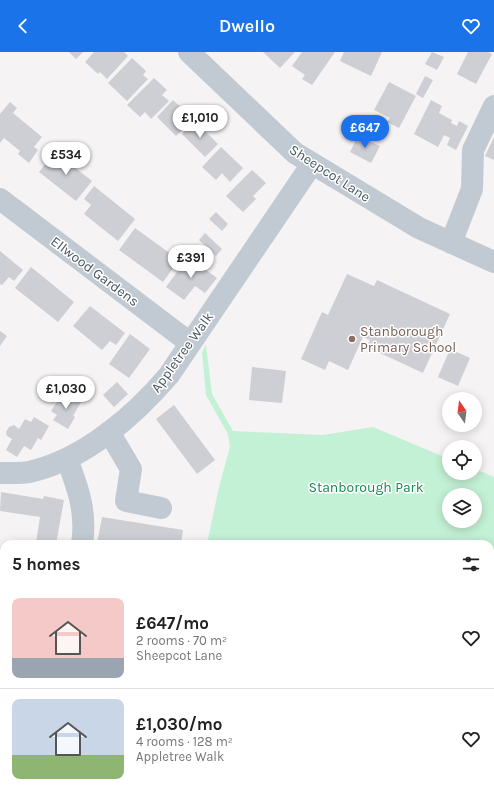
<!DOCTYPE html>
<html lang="en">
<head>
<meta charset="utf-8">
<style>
	:root { --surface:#fff; --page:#f6f6f6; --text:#222; --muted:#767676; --line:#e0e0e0; --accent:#1a73e8 }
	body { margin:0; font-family:Karla,sans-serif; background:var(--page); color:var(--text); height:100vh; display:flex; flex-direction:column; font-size:15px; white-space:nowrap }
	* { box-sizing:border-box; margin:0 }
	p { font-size:13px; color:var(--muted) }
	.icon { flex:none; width:22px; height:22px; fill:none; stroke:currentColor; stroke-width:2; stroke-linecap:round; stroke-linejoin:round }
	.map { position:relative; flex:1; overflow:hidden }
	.side { position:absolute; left:0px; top:488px; width:494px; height:256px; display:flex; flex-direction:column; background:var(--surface); border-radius:12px 12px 0 0; box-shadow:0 2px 10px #0003 }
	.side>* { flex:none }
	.needle { width:26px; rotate:346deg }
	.controls { position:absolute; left:442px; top:340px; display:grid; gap:8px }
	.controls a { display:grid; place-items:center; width:40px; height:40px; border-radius:50%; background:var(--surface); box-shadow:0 2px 10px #0003; font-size:20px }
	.price { position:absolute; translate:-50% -34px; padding:0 9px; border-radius:14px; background:#fff; color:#222; font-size:13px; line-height:26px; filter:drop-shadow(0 1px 2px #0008) }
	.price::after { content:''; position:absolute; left:50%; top:24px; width:12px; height:9px; margin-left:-6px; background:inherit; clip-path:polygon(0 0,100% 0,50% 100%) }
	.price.selected { background:var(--accent); color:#fff }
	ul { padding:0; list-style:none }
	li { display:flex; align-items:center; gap:12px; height:100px; padding:0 12px }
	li+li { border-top:1px solid var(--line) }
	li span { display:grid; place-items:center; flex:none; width:112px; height:80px; border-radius:8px; color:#555 }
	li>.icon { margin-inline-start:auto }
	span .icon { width:48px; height:48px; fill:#fffc; stroke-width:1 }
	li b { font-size:17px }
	h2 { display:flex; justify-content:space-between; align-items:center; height:48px; padding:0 12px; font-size:17px }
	header { display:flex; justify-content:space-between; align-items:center; height:52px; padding:0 12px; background:var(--accent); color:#fff; font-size:18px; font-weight:600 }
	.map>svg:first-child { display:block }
	.green { fill:#c3f1d5; fill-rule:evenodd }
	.building { fill:#cdcfd5 }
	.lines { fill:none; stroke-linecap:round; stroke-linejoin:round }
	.minor { stroke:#c1cad2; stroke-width:22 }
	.education-dot { fill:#8d6e63; stroke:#fff; stroke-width:1.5 }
	.labels { text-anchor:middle; stroke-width:3; stroke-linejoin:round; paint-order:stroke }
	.street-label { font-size:14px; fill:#4a5661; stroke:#fff }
	.education-label { font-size:14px; fill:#785e54; stroke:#fff; text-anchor:start }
	.park-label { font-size:14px; fill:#17864f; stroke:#fff }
</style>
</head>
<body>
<header><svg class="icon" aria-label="back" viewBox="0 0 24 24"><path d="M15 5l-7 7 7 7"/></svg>Dwello<svg class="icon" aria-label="heart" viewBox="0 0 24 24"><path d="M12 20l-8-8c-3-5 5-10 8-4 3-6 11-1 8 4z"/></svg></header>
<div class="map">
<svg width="494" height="744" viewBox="0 0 494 744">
	<rect width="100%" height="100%" fill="#f5f3f3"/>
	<path class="green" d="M 206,293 L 212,342 L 233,379 L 323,383 L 373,375 L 449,407 L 449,421 L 475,421 L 475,417 L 494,425 L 494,744 L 82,744 L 80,740 L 490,740 L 490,492 L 207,492 L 219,435 L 230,395 L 228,382 L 206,343 L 202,300 ZM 449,443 L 475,443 L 475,469 L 449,469 Z"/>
	<path class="building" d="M 69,0 L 83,0 L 76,7 Z
		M 94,0 L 124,0 L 128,4 L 107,27 L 100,20 L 98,22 L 85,10 Z
		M 263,0 L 295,0 L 280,16 Z
		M 302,0 L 335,0 L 312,33 L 302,27 L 305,23 L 292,14 Z
		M 344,0 L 382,0 L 371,24 L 340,9 Z
		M 432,0 L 444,5 L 437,18 L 425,12 Z
		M 468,0 L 488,0 L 492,2 L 476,32 L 457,22 Z
		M 132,6 L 146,19 L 143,23 L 148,27 L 127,49 L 108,31 Z
		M 425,24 L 433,28 L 423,46 L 416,42 Z
		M 154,26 L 167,38 L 162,43 L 169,49 L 151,67 L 145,60 L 140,65 L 127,53 Z
		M 389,30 L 416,44 L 399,76 L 387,70 L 390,66 L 374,58 Z
		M 173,48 L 193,67 L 176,84 L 157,65 Z
		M 431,48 L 442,54 L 439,61 L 452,68 L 451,71 L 457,74 L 459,69 L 468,74 L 456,98 L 447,93 L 450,86 L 444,83 L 438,95 L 414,82 Z
		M 10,50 L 17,56 L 13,61 L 42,85 L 34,95 L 38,98 L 29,111 L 18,102 L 20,99 L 4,86 L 0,91 L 0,62 Z
		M 195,69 L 218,92 L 205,105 L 182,82 Z
		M 358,84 L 380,94 L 371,111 L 350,100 Z
		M 494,85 L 494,108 L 485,104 Z
		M 221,95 L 243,116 L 230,130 L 222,121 L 216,128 L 202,115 Z
		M 55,100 L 92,129 L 76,149 L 39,120 Z
		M 252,118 L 266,131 L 253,144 L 256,147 L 243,160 L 226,144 Z
		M 94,134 L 135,167 L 118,189 L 84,162 L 91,153 L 84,147 Z
		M 216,160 L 228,172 L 222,179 L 209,167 Z
		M 135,176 L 179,208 L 163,230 L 119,198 Z
		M 205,181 L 222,197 L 216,204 L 199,188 Z
		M 0,199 L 23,218 L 14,229 L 9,225 L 2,233 L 0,232 Z
		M 188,205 L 217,226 L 205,241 L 195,234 L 184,248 L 166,235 Z
		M 31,215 L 74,250 L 58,270 L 15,236 Z
		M 347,222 L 374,234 L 377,228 L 450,262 L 423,321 L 367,295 L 370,288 L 363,285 L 348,318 L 329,309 L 325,318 L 301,307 L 322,260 L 328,263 Z
		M 90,254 L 125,281 L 116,293 L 110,289 L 102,298 L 73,274 Z
		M 0,279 L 7,284 L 0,294 Z
		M 130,282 L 150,297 L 129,326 L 109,312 Z
		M 450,297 L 470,306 L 458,334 L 438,325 Z
		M 252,315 L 286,319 L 282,351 L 249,348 Z
		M 117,330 L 128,342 L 114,355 L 103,343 Z
		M 64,339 L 81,350 L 73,364 L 75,365 L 68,377 L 53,368 L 57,363 L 51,359 Z
		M 174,353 L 215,408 L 197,422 L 156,367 Z
		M 34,365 L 49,374 L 41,388 L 38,386 L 31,398 L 24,394 L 17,405 L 6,398 L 12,387 L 7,384 L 6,380 L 9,375 L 14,373 L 19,377 L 25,367 L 31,370 Z
		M 1,440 L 43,447 L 44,444 L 64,448 L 56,492 L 30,492 L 31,490 L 36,491 L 40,465 L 0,459 Z
		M 102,465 L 183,478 L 181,492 L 97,492 Z
		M 3,593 L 4,593 L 4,652 L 0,651 L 0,611 Z"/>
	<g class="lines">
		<path class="minor" d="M 189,0 L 295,101 L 419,176 L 494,210
			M 0,147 L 190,291
			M 451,191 L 472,137 L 473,98 L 494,54
			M 109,380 L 131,417 L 126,449 L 161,456
			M 67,407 C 78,436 87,461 82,492
			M 0,421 C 11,421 23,422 33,419 C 86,406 135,363 169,323 L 312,112
			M 0,686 L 4,684
			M 66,740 L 69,744"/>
	</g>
	<circle class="education-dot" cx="352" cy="287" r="4"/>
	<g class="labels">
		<g class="street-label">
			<text transform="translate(330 121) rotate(33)" y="5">Sheepcot Lane</text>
			<text transform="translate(95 219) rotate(37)" y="5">Ellwood Gardens</text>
			<text transform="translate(182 300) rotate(-54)" y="5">Appletree Walk</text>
		</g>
		<g class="education-label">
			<text x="360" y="284">Stanborough<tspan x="360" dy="16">Primary School</tspan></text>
		</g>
		<g class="park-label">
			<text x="366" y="440">Stanborough Park</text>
		</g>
	</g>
</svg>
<div class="controls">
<a><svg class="needle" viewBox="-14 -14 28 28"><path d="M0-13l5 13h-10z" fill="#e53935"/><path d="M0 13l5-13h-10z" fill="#767676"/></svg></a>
<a><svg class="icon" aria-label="locate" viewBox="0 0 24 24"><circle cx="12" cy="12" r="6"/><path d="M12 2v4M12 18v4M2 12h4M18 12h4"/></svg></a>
<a><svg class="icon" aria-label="layers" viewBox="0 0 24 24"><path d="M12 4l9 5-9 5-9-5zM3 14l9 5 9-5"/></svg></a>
</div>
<b class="price" style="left:200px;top:87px">£1,010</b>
<b class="price selected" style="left:365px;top:97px">£647</b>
<b class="price" style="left:66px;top:124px">£534</b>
<b class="price" style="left:191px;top:227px">£391</b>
<b class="price" style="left:66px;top:358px">£1,030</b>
<section class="side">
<h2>5 homes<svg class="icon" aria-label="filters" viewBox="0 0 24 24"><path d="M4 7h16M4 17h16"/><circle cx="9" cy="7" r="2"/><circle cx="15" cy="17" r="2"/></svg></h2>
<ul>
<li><span style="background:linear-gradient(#f6c9c9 75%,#9aa5b1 0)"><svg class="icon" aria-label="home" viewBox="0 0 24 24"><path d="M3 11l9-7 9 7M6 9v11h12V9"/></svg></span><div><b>£647/mo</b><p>2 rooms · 70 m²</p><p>Sheepcot Lane</p></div><svg class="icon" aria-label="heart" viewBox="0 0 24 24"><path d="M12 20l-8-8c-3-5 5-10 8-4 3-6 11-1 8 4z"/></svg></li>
<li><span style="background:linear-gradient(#c9d6e8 70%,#8fb573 0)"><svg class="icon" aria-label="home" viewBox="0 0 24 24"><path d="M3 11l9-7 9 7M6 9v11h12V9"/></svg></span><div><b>£1,030/mo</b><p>4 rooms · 128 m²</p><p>Appletree Walk</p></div><svg class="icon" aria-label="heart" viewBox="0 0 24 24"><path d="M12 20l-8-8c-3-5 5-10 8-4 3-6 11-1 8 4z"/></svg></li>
</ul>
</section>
</div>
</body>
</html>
